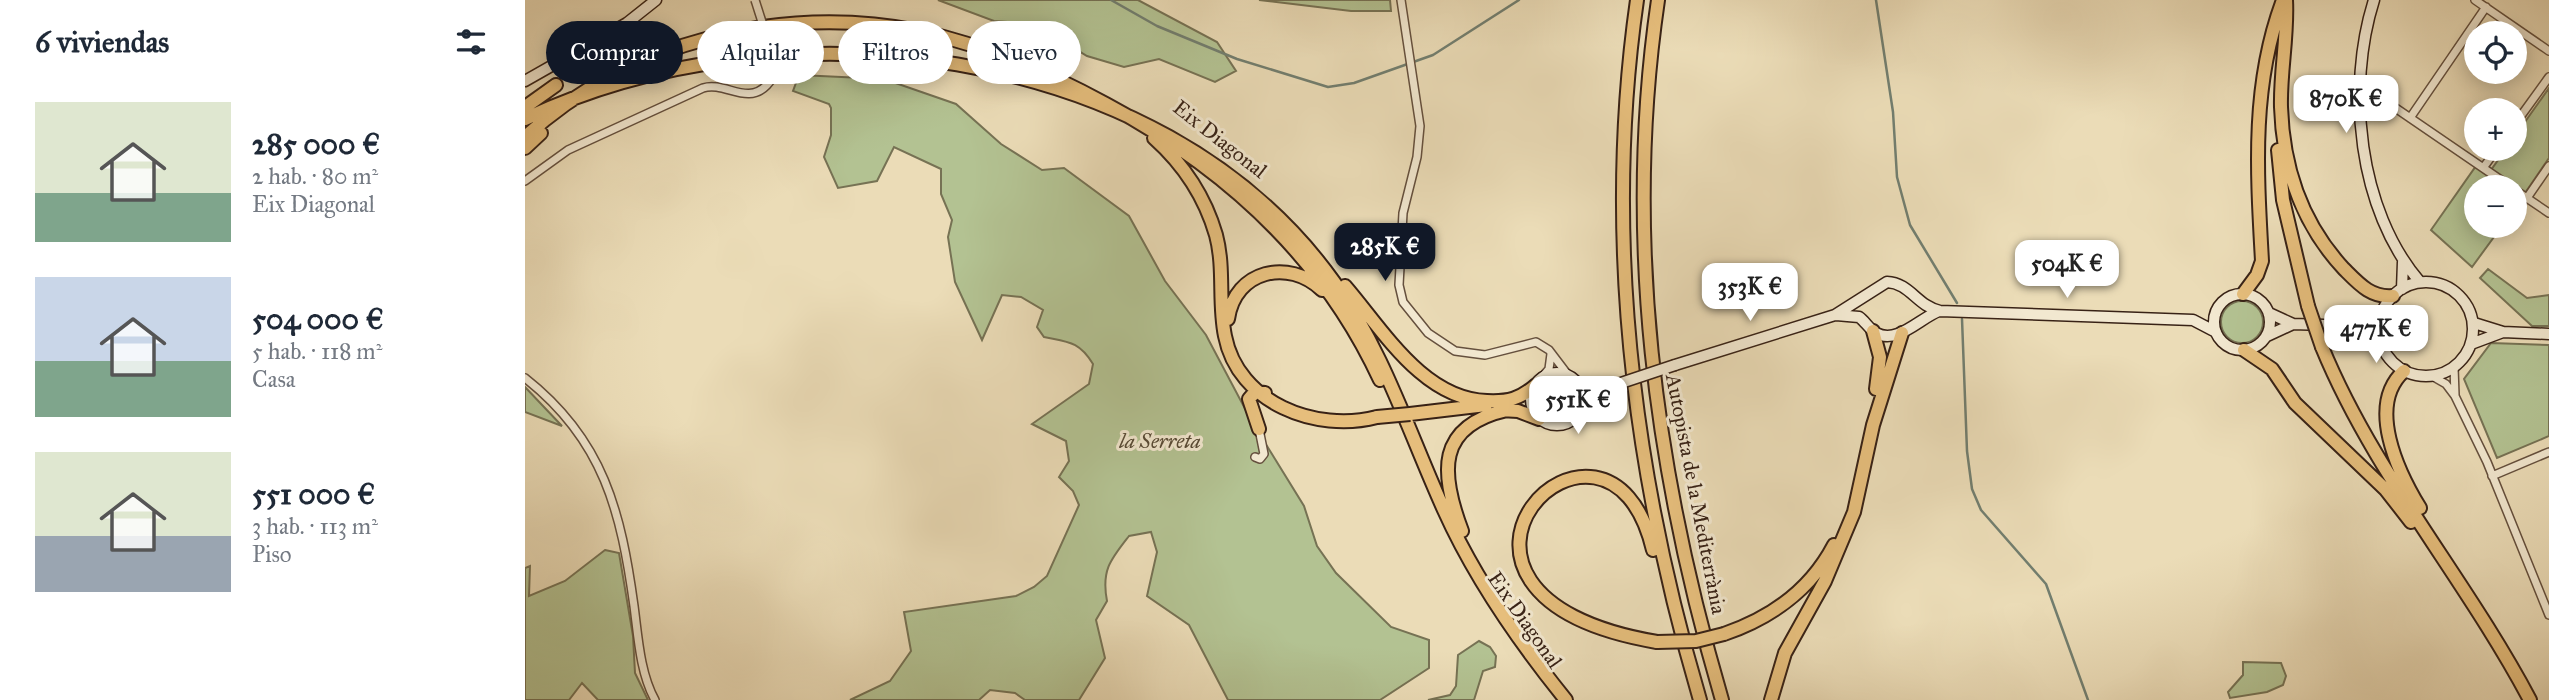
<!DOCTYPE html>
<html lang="es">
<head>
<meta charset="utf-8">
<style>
	:root { --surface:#fff; --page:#f6f6f7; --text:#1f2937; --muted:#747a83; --accent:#111827 }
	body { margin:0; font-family:"IM FELL Great Primer",serif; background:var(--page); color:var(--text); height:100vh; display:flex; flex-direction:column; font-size:26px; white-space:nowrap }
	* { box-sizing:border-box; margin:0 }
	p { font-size:23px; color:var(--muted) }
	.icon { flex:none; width:38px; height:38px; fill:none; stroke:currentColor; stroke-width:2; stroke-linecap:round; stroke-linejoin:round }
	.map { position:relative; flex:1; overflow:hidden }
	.side { display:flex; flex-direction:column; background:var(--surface); width:525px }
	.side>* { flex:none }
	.banner { position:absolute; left:21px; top:21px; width:665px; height:63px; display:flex; gap:14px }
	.fabs { position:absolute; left:1939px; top:21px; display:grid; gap:14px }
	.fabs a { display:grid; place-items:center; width:63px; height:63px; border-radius:50%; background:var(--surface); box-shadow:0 4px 18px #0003; font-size:35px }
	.price { position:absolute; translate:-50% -60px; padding:0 16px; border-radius:14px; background:#fff; color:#222; font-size:23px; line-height:46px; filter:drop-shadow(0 2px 4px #0008) }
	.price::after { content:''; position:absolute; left:50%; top:42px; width:21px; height:16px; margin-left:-10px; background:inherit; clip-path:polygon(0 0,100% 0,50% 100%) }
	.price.active { background:var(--accent); color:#fff }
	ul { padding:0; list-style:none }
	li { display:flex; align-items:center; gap:21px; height:175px; padding:0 35px }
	li span { display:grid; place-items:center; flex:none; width:196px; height:140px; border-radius:0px; color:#555 }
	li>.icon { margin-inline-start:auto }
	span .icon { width:84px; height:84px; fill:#fffc; stroke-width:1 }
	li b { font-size:30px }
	h2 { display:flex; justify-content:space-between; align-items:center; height:84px; padding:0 35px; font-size:30px }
	.pill { padding:0 24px; border-radius:32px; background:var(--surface); box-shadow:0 4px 18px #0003; font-size:24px; line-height:63px }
	.pill.active { background:var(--accent); color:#fff }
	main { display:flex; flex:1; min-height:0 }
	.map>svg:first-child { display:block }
	.green { fill:#b3c292; stroke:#767254; stroke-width:2 }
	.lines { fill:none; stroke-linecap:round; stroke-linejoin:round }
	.stream { stroke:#727e6f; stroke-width:2.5 }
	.street-casing { stroke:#65503e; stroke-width:10 }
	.secondary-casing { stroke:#382216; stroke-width:13 }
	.highway-casing { stroke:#382216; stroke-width:16 }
	.street { stroke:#f2e8d0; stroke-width:7 }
	.secondary { stroke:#f2e8d0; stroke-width:10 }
	.highway { stroke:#e6be7c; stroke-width:12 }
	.street-bridge-casing { stroke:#65503e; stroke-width:10; stroke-linecap:butt }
	.secondary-bridge-casing { stroke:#382216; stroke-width:13; stroke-linecap:butt }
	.highway-bridge-casing { stroke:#382216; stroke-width:16; stroke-linecap:butt }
	.street-bridge { stroke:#f2e8d0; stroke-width:7 }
	.secondary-bridge { stroke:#f2e8d0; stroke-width:10 }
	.highway-bridge { stroke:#e6be7c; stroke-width:12 }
	.labels { text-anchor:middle; stroke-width:6; stroke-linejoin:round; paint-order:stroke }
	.street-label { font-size:21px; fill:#382216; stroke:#f2e8d0 }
	.park-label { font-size:21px; font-style:italic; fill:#574a35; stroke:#f2e8d0 }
</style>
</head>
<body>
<main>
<section class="side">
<h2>6 viviendas<svg class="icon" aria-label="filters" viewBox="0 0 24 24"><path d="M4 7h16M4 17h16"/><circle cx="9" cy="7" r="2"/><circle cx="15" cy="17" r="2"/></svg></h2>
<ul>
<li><span style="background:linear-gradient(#dfe7d0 65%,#7fa58c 0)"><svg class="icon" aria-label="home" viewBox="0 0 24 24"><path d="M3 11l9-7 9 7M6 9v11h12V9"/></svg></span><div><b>285 000 €</b><p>2 hab. · 80 m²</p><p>Eix Diagonal</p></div></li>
<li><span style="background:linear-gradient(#c9d6e8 60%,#7fa58c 0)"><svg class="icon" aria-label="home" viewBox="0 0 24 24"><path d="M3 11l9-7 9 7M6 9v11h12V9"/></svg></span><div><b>504 000 €</b><p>5 hab. · 118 m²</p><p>Casa</p></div></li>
<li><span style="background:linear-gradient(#dfe7d0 60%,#9aa5b1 0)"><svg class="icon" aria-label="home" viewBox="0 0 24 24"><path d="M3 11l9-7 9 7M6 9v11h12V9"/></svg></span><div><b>551 000 €</b><p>3 hab. · 113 m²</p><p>Piso</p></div></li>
</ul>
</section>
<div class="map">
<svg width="2024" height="700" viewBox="0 0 2024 700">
	<rect width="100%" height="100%" fill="#ebdcb7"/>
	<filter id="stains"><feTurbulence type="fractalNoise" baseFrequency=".00286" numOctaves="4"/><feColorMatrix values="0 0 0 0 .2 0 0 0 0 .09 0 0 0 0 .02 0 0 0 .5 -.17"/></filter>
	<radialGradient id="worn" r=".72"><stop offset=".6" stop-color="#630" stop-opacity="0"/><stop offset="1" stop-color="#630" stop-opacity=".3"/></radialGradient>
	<path class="green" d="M 413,0 L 613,0 L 692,42 L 711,71 L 690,82 L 634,59 L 599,67 L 562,56 L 510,24 L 469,21 Z
		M 734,0 L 865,0 L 866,11 L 826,11 Z
		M 274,75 L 359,79 L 431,104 L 476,144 L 517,170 L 539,168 L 604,216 L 640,281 L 681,335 L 726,420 L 779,506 L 792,546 L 811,573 L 866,627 L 904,640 L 904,668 L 855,700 L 703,700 L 664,625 L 622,596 L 632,552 L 626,532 L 604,536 C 586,559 576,570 582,601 L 571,620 L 580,658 L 554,700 L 500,700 L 490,693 L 465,690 L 454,700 L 325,700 L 365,681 L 386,651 L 379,612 L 491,596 L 509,587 L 522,576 L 554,505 L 548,491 L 534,477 L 544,461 L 541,441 L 507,424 L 564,384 L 568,364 C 554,341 543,342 519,337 L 512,327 L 518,310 L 496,297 L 477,295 L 457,340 L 430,282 L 423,237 L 427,220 L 416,194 L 416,169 L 369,147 L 352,181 L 313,188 L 299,157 L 306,135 L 306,108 L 304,104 L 268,91 Z
		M 2024,88 L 2024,158 L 2000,193 L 1966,170 L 1981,149 L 1990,149 L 1990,136 Z
		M 1951,166 L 1982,187 L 1951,187 L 1951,226 L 1977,226 L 1947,267 L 1906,230 Z
		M 1963,269 L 2002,298 L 2024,295 L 2024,326 L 2007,326 L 1955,278 Z
		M1696 322a21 21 0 1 1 42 0a21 21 0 1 1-42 0Z
		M 1966,343 L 2024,345 L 2024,436 L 1972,458 L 1939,379 Z
		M1012 399a20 20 0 1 1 40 0a20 20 0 1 1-40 0Z
		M 0,387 L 37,426 L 0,412 Z
		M 80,550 L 94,553 L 108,636 L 110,673 L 123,700 L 73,700 L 57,683 L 44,700 L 0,700 L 0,568 L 5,566 L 4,596 L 40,581 Z
		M 954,641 L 965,647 L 971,656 L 970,667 L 958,671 L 949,700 L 903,700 L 925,695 L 931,686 L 933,655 Z
		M 1718,662 L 1756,663 L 1761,676 L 1758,685 L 1742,692 L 1705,698 L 1703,692 L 1718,675 Z"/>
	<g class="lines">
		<path class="stream" d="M 586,0 L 632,26 L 712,59 L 803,87 L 829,83 L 908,55 L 994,0
			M 1351,0 L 1368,112 L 1372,177 L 1385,225 L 1432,303
			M 1437,319 L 1442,451 L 1447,489 L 1456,510 L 1521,584 L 1563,700"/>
		<g class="street-casing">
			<path id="street" d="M 876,0 L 895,126 L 892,157 L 878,213 L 874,285 L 878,302 L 903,333 L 930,351 L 960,355 L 1011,342 L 1024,350 L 1043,375
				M 1950,0 L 2024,51
				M 1834,92 L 1853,96 L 1986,187
				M 1885,118 L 1961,7
				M 1990,124 L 2024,77
				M 1958,168 L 1972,149
				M 0,181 L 43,150 L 178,88 C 200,81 222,106 242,85 C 253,74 248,61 245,47
				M 1990,190 L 2024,213
				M 2002,198 L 2024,166
				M 1929,367 L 1930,395
				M 1907,376 L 1921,384 L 1930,396 L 1962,462 L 2024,615
				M 1017,377 L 1024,369 L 1026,354
				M 0,378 C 79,440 96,512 109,606 C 113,636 115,673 130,700
				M 730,457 L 735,459 L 739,454 L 734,429
				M 1967,476 L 2024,452"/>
		</g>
		<g class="secondary-casing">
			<path id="secondary" d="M 1849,0 C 1821,88 1833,210 1895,282
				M 0,81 L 102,23 L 131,0
				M1854 329a47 47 0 1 1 94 0a47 47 0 1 1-94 0Z
				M 1877,289 L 1878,262
				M1689 322a28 28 0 1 1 56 0a28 28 0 1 1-56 0Z
				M 1744,313 L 1768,324 L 1830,326 L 1856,338
				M 1311,315 L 1334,317 C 1340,321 1344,329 1351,333 C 1372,345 1395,318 1414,311
				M 1949,323 L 1978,332 L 2024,334
				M 1742,336 L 1768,324
				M 1946,344 L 1978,332
				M 1150,365 L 1310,315 L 1362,282 C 1385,283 1392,306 1415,311 L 1668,320 L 1691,332
				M1006 399a26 26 0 1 1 52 0a26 26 0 1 1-52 0Z
				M 1058,395 L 1081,388"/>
		</g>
		<g class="highway-casing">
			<path id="highway" d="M 1112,0 C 1078,236 1108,472 1175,700
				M 1133,0 C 1098,237 1130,471 1197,700
				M 1761,0 C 1763,36 1755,72 1756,107 C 1758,168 1777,224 1819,269 C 1834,284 1846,298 1868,296
				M 0,107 L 31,85
				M 0,119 C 248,0 635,38 809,282 C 859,352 884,433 919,510 C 950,579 994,642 1041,700
				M 0,137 C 105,41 256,4 394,31 C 459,45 522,72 581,104 C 699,167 798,257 855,380
				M 629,138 C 658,164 680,197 691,235 C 700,269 693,302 700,336 C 713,403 791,433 852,417
				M 0,148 L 16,133
				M 1753,150 L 1758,200 L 1783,306
				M 820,286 C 858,330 898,399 962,401 C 983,402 995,399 1011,385
				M 1718,294 L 1732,275 L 1737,261 C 1732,172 1726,85 1758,0
				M 703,319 C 710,270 764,258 797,290
				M 1348,331 L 1355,357 L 1351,389
				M 1797,347 C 1849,474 1941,579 2005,700
				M 1719,350 L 1747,369 L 1770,403 L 1861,490 L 1886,522
				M 1879,371 C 1841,405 1873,472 1895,508
				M 975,410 L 993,411 L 1014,419
				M 885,414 L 961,405
				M 734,429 L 724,399 L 730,392 L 740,393
				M 937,531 C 915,473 911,426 982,410
				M 1128,550 C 1083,360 849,594 1132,642
				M 1199,634 C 1246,618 1286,589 1309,545
				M 1246,700 L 1260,653 L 1300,581 L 1329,512 L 1348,425 L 1377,333"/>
		</g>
		<use href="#street" class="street"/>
		<use href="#secondary" class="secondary"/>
		<use href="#highway" class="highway"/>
		<g class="street-bridge-casing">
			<path id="street-bridge" d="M 230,0 L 245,47"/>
		</g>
		<g class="secondary-bridge-casing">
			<path id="secondary-bridge" d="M 1081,388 L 1150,365"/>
		</g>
		<g class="highway-bridge-casing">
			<path id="highway-bridge" d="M 1783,306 L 1797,347
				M 852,417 L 885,414
				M 1132,642 L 1171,641 L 1199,634"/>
		</g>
		<use href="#street-bridge" class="street-bridge"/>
		<use href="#secondary-bridge" class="secondary-bridge"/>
		<use href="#highway-bridge" class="highway-bridge"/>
	</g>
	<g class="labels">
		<g class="street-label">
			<text transform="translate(695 139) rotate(38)" y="7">Eix Diagonal</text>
			<text transform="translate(1171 494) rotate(79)" y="7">Autopista de la Mediterrània</text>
			<text transform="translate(1000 620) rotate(55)" y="7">Eix Diagonal</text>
		</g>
		<g class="park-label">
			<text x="635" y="448">la Serreta</text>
		</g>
	</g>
	<rect width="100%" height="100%" filter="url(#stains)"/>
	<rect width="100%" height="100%" fill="url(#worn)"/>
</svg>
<div class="fabs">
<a><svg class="icon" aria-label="locate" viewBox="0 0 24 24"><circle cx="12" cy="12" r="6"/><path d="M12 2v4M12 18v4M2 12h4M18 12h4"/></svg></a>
<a>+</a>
<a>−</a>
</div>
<b class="price" style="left:1821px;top:135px">870K €</b>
<b class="price active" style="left:860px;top:283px">285K €</b>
<b class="price" style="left:1542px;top:300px">504K €</b>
<b class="price" style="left:1225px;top:323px">353K €</b>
<b class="price" style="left:1851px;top:365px">477K €</b>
<b class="price" style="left:1053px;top:436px">551K €</b>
<div class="banner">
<a class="pill active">Comprar</a>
<a class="pill">Alquilar</a>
<a class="pill">Filtros</a>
<a class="pill">Nuevo</a>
</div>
</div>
</main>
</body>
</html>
